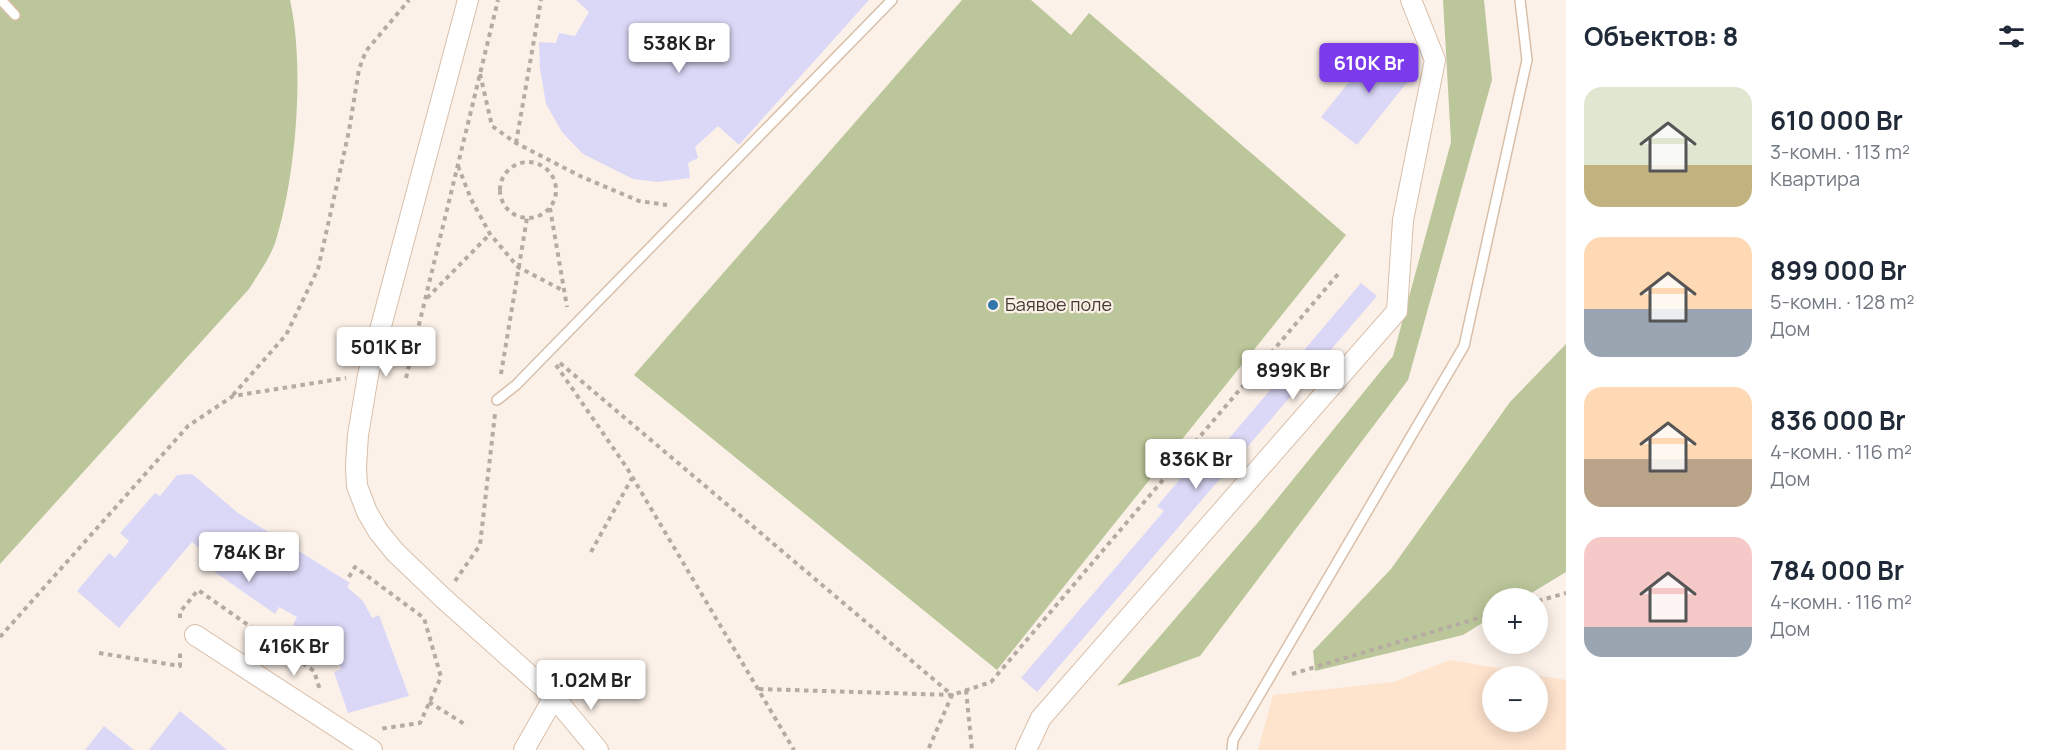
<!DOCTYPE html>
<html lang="ru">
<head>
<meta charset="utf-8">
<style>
	:root { --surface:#fff; --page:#f2f2f3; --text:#1f2937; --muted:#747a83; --accent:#7c3aed }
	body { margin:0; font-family:Manrope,sans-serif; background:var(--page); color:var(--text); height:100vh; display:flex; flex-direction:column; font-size:22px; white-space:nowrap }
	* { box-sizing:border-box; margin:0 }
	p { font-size:20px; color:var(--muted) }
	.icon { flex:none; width:33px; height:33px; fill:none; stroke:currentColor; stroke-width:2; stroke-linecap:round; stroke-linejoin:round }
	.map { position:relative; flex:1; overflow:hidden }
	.sheet { display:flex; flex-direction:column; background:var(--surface); width:480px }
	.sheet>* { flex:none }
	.tools { position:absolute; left:1482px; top:588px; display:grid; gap:12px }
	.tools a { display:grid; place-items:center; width:66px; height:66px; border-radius:50%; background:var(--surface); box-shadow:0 3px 15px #0003; font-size:30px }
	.price { position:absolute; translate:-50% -51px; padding:0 14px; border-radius:6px; background:#fff; color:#222; font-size:20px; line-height:39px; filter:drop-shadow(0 2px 3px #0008) }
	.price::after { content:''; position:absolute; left:50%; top:36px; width:18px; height:14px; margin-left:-9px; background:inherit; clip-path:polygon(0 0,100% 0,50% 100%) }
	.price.selected { background:var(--accent); color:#fff }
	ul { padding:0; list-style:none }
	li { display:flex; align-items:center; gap:18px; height:150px; padding:0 18px }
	li span { display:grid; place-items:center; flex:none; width:168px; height:120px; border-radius:18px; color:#555 }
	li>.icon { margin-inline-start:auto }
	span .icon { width:72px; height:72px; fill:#fffc; stroke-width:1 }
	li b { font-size:26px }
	h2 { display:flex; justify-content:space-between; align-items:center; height:72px; padding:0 18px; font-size:26px }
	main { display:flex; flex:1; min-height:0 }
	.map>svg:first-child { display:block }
	.built { fill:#fee3cd; fill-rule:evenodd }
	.green { fill:#bbc79a }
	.building { fill:#dbd8f7 }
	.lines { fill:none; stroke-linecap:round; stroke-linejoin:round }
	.service-casing { stroke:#d9bfa9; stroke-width:12 }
	.minor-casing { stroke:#d9bfa9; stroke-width:22 }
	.path { stroke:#b6aba2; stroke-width:4; stroke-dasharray:4.5 4.5; stroke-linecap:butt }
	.service { stroke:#fff; stroke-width:9 }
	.minor { stroke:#fff; stroke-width:20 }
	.poi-dot { fill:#3275ab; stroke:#fcf1e8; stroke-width:2 }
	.labels { text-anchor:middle; stroke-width:4.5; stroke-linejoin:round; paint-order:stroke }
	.poi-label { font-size:18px; fill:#443a31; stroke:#fcf1e8; text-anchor:start }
</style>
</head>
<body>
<main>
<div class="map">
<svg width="1566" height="750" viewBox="0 0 1566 750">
	<rect width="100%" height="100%" fill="#fcf1e8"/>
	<path class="built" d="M 1450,660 L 1566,680 L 1566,750 L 1258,750 L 1273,695 L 1394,682 ZM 1492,676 L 1538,676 L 1538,722 L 1492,722 Z"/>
	<path class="green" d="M 0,0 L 290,0 C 305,67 296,175 276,240 C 271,257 258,274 249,289 L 0,564 Z
		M 962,0 L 1031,0 L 1071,35 L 1089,13 L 1346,235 L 997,670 L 634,375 Z
		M 1443,0 L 1484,0 L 1492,80 L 1408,380 L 1200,656 L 1117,686 L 1260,520 L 1393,356 L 1451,142 Z
		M 1566,344 L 1566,572 L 1523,598 L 1492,598 L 1492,617 L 1463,635 L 1315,671 L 1313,651 L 1391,569 L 1510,402 Z"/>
	<path class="building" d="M 576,0 L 869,0 L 739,145 L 718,126 L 695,147 L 698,158 L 688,163 L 690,178 L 658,182 L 633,179 L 583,154 L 562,132 L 546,104 L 540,69 L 539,42 L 556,43 L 559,33 L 575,36 L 589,12 Z
		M 1381,42 L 1417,70 L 1357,145 L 1321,117 Z
		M 1361,283 L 1377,296 L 1037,692 L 1021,678 L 1164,511 L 1157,506 L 1207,448 L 1215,455 Z
		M 192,474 L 238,513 L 350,583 L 347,587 L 363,601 L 372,618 L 379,615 L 409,696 L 348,713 L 334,672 L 341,669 L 333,649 L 327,651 L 317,631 L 313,637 L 293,625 L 297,617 L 279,607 L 275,614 L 209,568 L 213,559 L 192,542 L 119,628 L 77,591 L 109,553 L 115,558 L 129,541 L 120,533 L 155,493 L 160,496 L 177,475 Z
		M 180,711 L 227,750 L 149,750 Z
		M 104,726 L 134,750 L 85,750 Z"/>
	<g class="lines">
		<g class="service-casing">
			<path id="service" d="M 2,1 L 15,15
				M 497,400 L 516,385 L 892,0
				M 1232,750 L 1233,740 L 1464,346 L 1527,60 L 1520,0"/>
		</g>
		<g class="minor-casing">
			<path id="minor" d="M 468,0 L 368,375 L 358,435 L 356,466 L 357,486 L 367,512 L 378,531 L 395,552 L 443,598 L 554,697 L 598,750
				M 195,635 L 372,750
				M 524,750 L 554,697
				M 1026,750 L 1041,718 L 1397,311 L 1403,220 L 1435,60 L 1411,0"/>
		</g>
		<path class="path" d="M 480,74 L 492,126 L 516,143 L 582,177 L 639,201 L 667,205
			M 516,143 L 541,0
			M500 190a28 28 0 1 1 56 0a28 28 0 1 1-56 0Z
			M 458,166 L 471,199 L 490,234 L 518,267 L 564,291
			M 550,208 L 567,307
			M 427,298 L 490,234
			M 560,363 L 952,695 L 928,750
			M 556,365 L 627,468 L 794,750
			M 501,374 L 527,218
			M 406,378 L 498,0
			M 233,395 L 286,335 L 318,269 L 349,131 L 359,69 L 366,51 L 409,0
			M 591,552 L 632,478
			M 349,577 L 355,567 L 424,618 L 441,677 L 420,723 L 379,729
			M 455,581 L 480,545 L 495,414
			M 1538,601 L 1566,593
			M 180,618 L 180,612 L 198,590 L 314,671 L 320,690
			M 0,637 L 188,426 L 233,396 L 346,378
			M 99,653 L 180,666 L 180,650
			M 1292,674 L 1492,614
			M 759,689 L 952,695 L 991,682 L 1339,273
			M 966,690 L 972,750
			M 429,702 L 466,725"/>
		<use href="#service" class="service"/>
		<use href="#minor" class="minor"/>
	</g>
	<circle class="poi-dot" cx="993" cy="305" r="6"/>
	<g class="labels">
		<g class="poi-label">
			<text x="1005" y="311">Баявое поле</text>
		</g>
	</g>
</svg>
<div class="tools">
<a>+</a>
<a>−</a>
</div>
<b class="price" style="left:679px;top:74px">538K Br</b>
<b class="price selected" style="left:1369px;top:94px">610K Br</b>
<b class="price" style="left:386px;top:378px">501K Br</b>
<b class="price" style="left:1293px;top:401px">899K Br</b>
<b class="price" style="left:1196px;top:490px">836K Br</b>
<b class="price" style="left:249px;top:583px">784K Br</b>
<b class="price" style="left:294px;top:677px">416K Br</b>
<b class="price" style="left:591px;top:711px">1.02M Br</b>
</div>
<section class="sheet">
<h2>Объектов: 8<svg class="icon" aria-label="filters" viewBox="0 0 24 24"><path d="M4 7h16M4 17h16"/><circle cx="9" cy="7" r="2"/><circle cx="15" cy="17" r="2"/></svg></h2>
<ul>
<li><span style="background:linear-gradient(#dfe7d0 65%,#c2b280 0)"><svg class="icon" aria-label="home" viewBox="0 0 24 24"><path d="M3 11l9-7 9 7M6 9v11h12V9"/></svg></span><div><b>610 000 Br</b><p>3-комн. · 113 m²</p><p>Квартира</p></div></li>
<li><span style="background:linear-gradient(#ffd9b3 60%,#9aa5b1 0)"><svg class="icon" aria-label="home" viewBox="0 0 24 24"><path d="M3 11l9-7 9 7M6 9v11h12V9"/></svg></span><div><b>899 000 Br</b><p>5-комн. · 128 m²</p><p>Дом</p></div></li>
<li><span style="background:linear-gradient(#ffd9b3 60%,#b9a48a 0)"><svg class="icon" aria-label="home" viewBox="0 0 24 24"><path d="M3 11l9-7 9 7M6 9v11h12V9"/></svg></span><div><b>836 000 Br</b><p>4-комн. · 116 m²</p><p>Дом</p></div></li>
<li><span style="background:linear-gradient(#f6c9c9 75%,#9aa5b1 0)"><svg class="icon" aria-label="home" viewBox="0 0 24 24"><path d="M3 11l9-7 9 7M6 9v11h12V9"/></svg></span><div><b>784 000 Br</b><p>4-комн. · 116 m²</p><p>Дом</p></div></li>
</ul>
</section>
</main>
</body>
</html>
